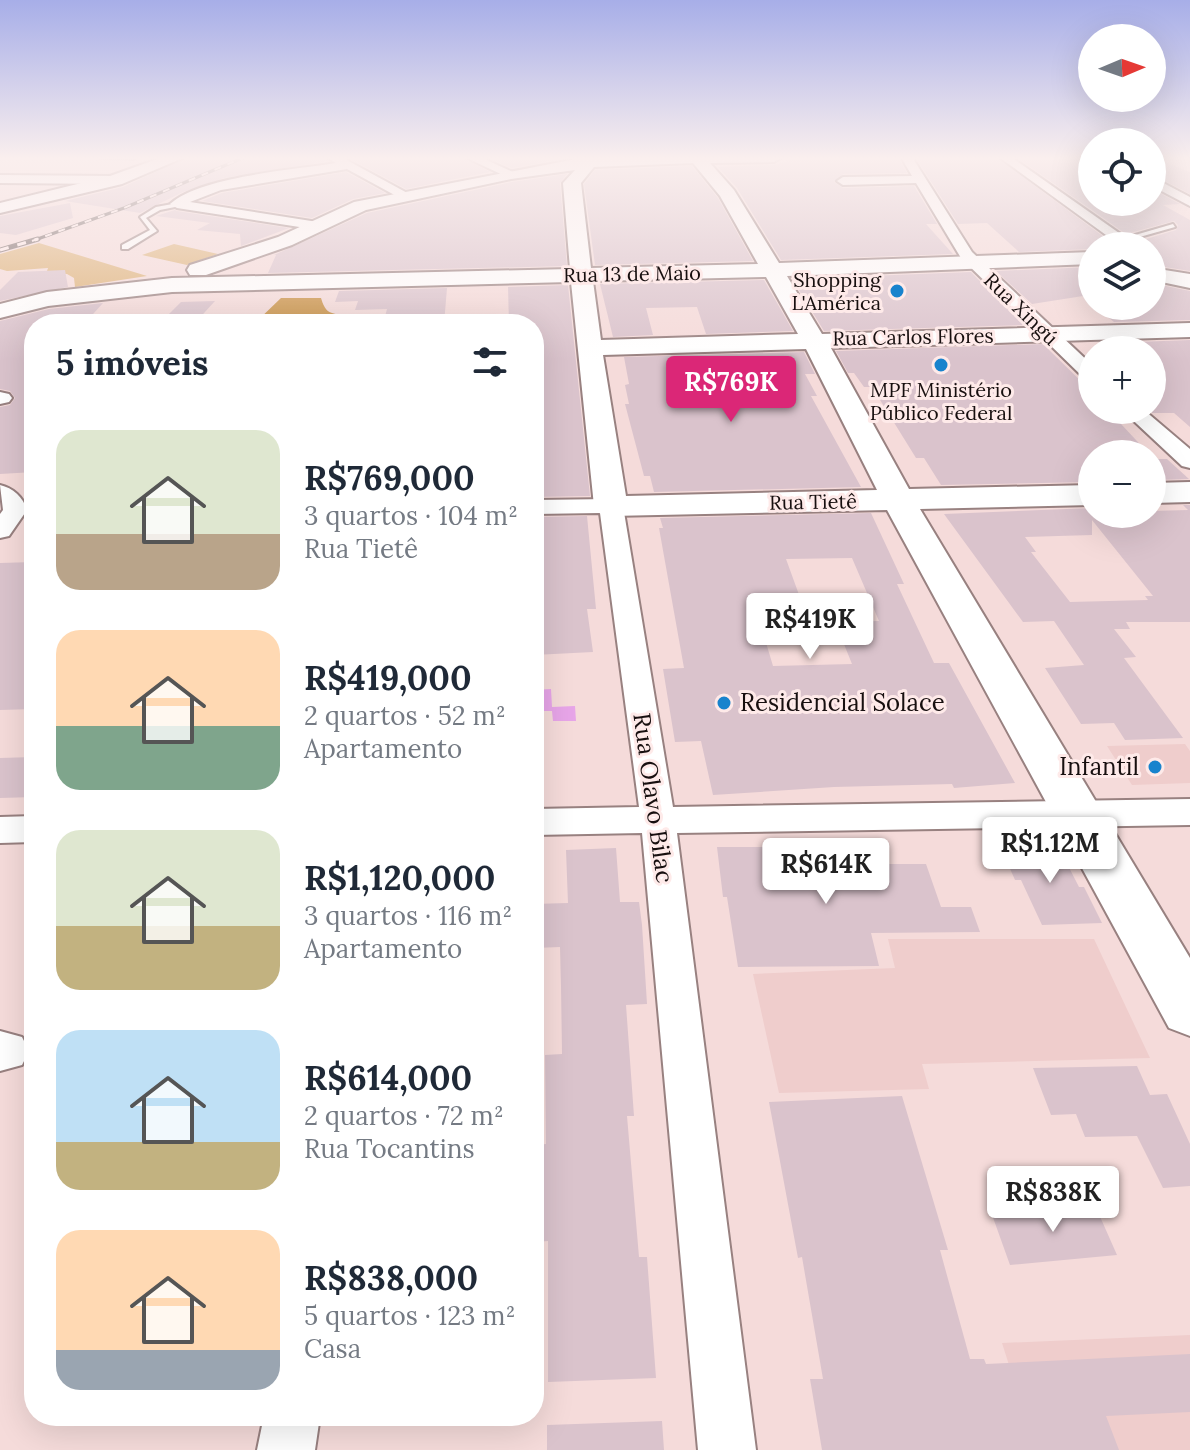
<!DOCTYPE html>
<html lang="pt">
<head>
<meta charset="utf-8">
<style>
	:root { --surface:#fff; --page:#f2f2f3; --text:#1f2937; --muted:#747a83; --accent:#db2777 }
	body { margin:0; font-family:Lora,serif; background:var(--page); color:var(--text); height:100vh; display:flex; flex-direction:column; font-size:30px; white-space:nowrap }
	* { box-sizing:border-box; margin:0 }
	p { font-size:26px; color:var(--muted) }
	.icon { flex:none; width:44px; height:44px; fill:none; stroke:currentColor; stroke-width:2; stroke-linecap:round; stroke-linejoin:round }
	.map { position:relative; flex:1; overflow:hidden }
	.details { position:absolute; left:24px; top:314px; width:520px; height:1112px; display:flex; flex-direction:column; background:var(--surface); border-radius:32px; box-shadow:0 8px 32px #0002 }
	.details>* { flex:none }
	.needle { width:52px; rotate:88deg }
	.fabs { position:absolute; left:1078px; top:24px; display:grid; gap:16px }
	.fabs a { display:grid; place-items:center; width:88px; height:88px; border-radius:50%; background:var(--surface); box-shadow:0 8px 32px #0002; font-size:40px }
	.price { position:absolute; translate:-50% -68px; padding:0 18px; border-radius:8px; background:#fff; color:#222; font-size:26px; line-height:52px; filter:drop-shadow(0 2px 4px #0008) }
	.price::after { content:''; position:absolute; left:50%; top:48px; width:24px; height:18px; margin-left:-12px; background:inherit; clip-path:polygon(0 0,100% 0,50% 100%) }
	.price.current { background:var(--accent); color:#fff }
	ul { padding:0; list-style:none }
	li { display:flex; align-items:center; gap:24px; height:200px; padding:0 32px }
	li span { display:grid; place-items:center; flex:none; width:224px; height:160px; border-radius:24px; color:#555 }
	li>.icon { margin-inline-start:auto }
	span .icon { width:96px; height:96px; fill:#fffc; stroke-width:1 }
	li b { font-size:34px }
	h2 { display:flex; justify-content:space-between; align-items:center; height:96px; padding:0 32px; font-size:34px }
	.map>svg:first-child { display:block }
	.built { fill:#efcdcc }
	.green { fill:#ddb177 }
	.forest { fill:#c99041 }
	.water { fill:#e7a5e8 }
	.building { fill:#dac3cc; fill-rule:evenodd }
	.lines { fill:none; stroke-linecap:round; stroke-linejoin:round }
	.lane-casing { stroke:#988180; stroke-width:4 }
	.street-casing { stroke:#988180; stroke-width:4 }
	.secondary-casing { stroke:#988180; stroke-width:4 }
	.lane { fill:#fff; fill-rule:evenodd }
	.street { fill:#fff; fill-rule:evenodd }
	.secondary { fill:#fff; fill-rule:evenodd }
	.rail-far1-casing { stroke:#6f605f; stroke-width:3 }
	.rail-casing { stroke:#6f605f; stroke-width:5 }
	.rail-far1 { stroke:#feeae9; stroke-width:2; stroke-dasharray:7; stroke-linecap:butt }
	.rail { stroke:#feeae9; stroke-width:3; stroke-dasharray:9; stroke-linecap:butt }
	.poi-dot { fill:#1883cd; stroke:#feeae9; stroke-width:3 }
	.labels { text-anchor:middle; stroke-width:6; stroke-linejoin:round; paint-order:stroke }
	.far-street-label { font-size:20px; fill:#170f0f; stroke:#feeae9 }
	.far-poi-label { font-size:20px; fill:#170f0f; stroke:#feeae9; text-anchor:end }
	.poi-label { font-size:24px; fill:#170f0f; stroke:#feeae9; text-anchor:start }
	.street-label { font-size:24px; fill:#170f0f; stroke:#feeae9 }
</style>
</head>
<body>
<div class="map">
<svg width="1190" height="1450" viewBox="0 0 1190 1450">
	<rect width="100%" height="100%" fill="#f5dbda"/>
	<path class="built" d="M 1185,744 L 1190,751 L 1190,783 L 1132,785 L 1107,746 Z
		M 888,939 L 1094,939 L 1150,1058 L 922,1064 L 929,1089 L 779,1093 L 753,974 L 895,968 Z
		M 1190,1335 L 1190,1450 L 1036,1450 L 1002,1343 Z"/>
	<path class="green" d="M 39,243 L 147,276 L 75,287 L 74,278 L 67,274 L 46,274 L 48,268 L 7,271 L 0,269 L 0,254 Z
		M 174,244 L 218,254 L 187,265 L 142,255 Z"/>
	<path class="forest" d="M 281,298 L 321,298 C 325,311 328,313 341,315 L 340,321 L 377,320 L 376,324 L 254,324 Z"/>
	<path class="water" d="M 551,689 L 552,707 L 575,706 L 576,721 L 553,721 L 552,711 L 534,711 L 534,690 Z"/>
	<path class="building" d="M 188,157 L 324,157 L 328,161 L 224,178 L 183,192 L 140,213 L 65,201 L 123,187 Z
		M 347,157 L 462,157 L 490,172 L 406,189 Z
		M 486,157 L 572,157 L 512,168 Z
		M 945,157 L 996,157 L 1108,240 L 1092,246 L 1092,249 L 1019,252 L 987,223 L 958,224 L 916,158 Z
		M 1016,157 L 1092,157 L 1092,202 L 1152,202 L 1152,189 L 1180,204 L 1163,205 L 1190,220 L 1190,271 L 1152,265 L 1152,246 L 1130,244 L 1176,230 L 1178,225 L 1174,221 L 1126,234 Z
		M 1152,157 L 1190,172 L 1190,194 L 1152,174 Z
		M 898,158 L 907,173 L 843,174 L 834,182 L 843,188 L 914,186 L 937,224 L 926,224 L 953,254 L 781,260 L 737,188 L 718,167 L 774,165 L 793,160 Z
		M 692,166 L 718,198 L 753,261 L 595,265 L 584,184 L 595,170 Z
		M 346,172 L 385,193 L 353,199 L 312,218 L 202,201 L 222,193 Z
		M 567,174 L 560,183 L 567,266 L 268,273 L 276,255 L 274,255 L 367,213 L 512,182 Z
		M 70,203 L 73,218 L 16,235 L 0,233 L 0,216 Z
		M 175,210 L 177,211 L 289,228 L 241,246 L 240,234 L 197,230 L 210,223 L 156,216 Z
		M 1092,267 L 1092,304 L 1083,296 L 1032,304 L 996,271 Z
		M 65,270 L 68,287 L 0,301 L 0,290 L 18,272 Z
		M 971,272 L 1023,325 L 824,331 L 792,279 Z
		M 764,280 L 793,331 L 706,334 L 697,307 L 646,308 L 653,335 L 613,337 L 600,284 Z
		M 1152,283 L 1190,291 L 1190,320 L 1114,322 L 1094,306 L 1152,306 Z
		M 568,285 L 590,496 L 534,497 L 534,324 L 509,324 L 508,287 Z
		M 447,288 L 444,324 L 383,324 L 387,309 L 355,310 L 358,301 L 335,302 L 339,291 Z
		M 215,301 L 194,324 L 159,324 L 181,302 Z
		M 103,303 L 84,324 L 34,324 L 34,472 L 0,474 L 0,407 L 10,405 L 15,398 L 10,391 L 0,389 L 0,321 L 49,309 Z
		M 1190,340 L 1190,427 L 1174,413 L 1152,413 L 1152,350 L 1146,350 L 1136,342 Z
		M 1043,344 L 1092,392 L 1092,410 L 1108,410 L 1149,454 L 1092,454 L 1092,482 L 941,485 L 924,458 L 916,458 L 872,387 L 864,387 L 854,373 L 848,373 L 836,351 Z
		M 804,352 L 815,374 L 805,374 L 817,396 L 811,396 L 861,487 L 654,492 L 650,476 L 644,476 L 625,404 L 629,404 L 625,385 L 629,384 L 624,357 Z
		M 1152,459 L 1167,459 L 1189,479 L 1157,480 L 1152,475 Z
		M 1183,505 L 1190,505 L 1190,622 L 1126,622 L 1130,629 L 1114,629 L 1136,657 L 1124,658 L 1183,738 L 1125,740 L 1114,723 L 1081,724 L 1045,668 L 1084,665 L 1054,621 L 1023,622 L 944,514 L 1092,508 L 1092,514 L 1152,514 L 1152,511 L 1188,510 ZM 1092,520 L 1153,596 L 1145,596 L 1148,600 L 1070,602 L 1031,552 L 1036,552 L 1025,537 L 1092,535 Z
		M 871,513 L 904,584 L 897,584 L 934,663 L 949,663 L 1015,783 L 954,788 L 952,784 L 834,787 L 713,795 L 701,741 L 675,742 L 663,669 L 684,668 L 659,528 L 663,528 L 660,518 ZM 852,558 L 879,621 L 835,622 L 852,664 L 773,666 L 758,616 L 806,614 L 786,559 Z
		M 587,516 L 596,609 L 587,609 L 593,652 L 534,655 L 534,517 Z
		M 34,562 L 34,709 L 0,710 L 0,563 Z
		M 34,757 L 34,797 L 0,798 L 0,758 Z
		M 1057,844 L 1079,887 L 1084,887 L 1102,923 L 1042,925 L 1021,880 L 1015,880 L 1000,846 Z
		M 717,847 L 850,847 L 855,864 L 926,864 L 941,907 L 971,907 L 980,932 L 871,933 L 879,966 L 738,967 L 727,897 L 723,897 Z
		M 616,848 L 620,902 L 639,902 L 642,925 L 647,1004 L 626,1005 L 634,1116 L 627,1116 L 639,1257 L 647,1257 L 656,1378 L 548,1382 L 548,1241 L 535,1242 L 534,1145 L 546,1144 L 545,1055 L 562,1054 L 561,986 L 560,947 L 534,948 L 534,904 L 568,903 L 566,850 Z
		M 1137,1066 L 1150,1095 L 1167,1094 L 1190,1144 L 1190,1186 L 1163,1188 L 1137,1136 L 1085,1137 L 1076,1114 L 1051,1115 L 1033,1068 Z
		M 902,1096 L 948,1250 L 940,1250 L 970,1359 L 984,1359 L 986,1364 L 1190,1354 L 1190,1412 L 1106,1416 L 1119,1450 L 822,1450 L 810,1379 L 823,1379 L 802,1257 L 798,1258 L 769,1102 Z
		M 1094,1203 L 1117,1255 L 1010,1265 L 991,1212 Z
		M 662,1421 L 664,1450 L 547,1450 L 547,1425 Z"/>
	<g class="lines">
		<g class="lane-casing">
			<path id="lane" d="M 85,157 L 136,157 L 133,159 Z
				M 178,203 L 180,206 L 160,210 L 146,218 L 157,231 L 128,249 L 122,249 L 122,245 L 150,230 L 140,217 L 156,207 Z
				M 1173,224 L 1175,227 L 1122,242 L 1118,240 Z"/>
		</g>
		<g class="street-casing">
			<path id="street" d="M 327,157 L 341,157 L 411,195 L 400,198 L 347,169 L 221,190 L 190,202 L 324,223 L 324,229 L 319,230 L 177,208 L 170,204 C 201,176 294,170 336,163 Z
				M 465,157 L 480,157 L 517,174 L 507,177 Z
				M 901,157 L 912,157 L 972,252 L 1092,365 L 1092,381 L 1085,379 L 961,258 L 916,183 L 843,185 L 837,181 L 843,177 L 912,176 Z
				M 999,157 L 1011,157 L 1129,240 L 1127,243 L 1117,243 Z
				M 0,175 L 116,176 L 122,180 L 116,184 L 0,183 Z
				M 1152,177 L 1190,197 L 1190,206 L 1152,186 Z
				M 0,392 L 9,394 L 12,398 L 9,402 L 0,404 Z
				M 1122,410 L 1144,410 L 1190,449 L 1190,468 L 1182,466 Z
				M 0,485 C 13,488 23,497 27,510 L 9,536 L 0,538 L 0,514 L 3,510 Z
				M 611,499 L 620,501 L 623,506 L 673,807 L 1190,799 L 1190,825 L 677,833 L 756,1450 L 698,1450 L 642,833 L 534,835 L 534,809 L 639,807 L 600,513 L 534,514 L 534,500 Z
				M 34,816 L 34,842 L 0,843 L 0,817 Z
				M 0,1031 L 22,1037 L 29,1051 L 22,1065 L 0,1071 Z
				M 264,1416 L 320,1416 L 315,1450 L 257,1450 Z"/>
		</g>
		<g class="secondary-casing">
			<path id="secondary" d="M 163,157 L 185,157 L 122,184 L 0,213 L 0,203 L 110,176 Z
				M 586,157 L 782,157 L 774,162 L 710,163 L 734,190 L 779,263 L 1092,252 L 1092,264 L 787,276 L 822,334 L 1190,323 L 1190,337 L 831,348 L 909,489 L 1092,485 L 1092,505 L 920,509 L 1190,958 L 1190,1036 L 1169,1028 L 887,510 L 611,516 L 599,513 L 594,506 L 571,282 L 172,292 L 48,306 L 0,318 L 0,304 L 47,292 L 172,278 L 570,269 L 563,183 L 575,170 L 511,179 L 366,210 L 292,245 L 206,275 L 190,275 L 187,270 L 190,265 L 278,237 L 354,202 ZM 693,163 L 720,196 L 758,264 L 591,268 L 581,183 L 594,167 ZM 766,277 L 798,334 L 601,340 L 593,281 ZM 806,349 L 877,490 L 626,496 L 603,355 Z
				M 1152,268 L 1190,274 L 1190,288 L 1152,280 Z
				M 1190,482 L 1190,502 L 1152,503 L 1152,483 Z"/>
		</g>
		<use href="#lane" class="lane"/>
		<use href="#street" class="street"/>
		<use href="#secondary" class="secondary"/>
		<g class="rail-far1-casing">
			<path id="rail-far1" d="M 32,241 L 124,208 L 245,157"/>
		</g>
		<g class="rail-casing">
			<path id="rail" d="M 0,250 L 38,239"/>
		</g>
		<use href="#rail-far1" class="rail-far1"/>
		<use href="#rail" class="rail"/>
	</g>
	<linearGradient id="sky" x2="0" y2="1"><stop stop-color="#a7aee8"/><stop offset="0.44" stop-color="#faefee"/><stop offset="1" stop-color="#faefee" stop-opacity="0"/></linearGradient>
	<rect width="1190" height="360" fill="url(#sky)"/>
	<g class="poi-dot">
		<circle cx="897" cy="291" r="8"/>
		<circle cx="941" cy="365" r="8"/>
		<circle cx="724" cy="703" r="8"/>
		<circle cx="1155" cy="767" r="8"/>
	</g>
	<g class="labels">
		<g class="far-street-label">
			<text transform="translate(632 274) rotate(-1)" y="7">Rua 13 de Maio</text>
			<text transform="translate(1021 309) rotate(44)" y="7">Rua Xingú</text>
			<text transform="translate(913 337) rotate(-1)" y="7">Rua Carlos Flores</text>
			<text transform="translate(813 502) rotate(-1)" y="7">Rua Tietê</text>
		</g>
		<g class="far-poi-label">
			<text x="881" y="287">Shopping<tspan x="881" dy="23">L'América</tspan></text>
			<text x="941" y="397" text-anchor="middle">MPF Ministério<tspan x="941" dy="23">Público Federal</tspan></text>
		</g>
		<g class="poi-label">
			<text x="740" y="711">Residencial Solace</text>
			<text x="1139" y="775" text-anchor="end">Infantil</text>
		</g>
		<g class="street-label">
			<text transform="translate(653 798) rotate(82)" y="8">Rua Olavo Bilac</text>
		</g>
	</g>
</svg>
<div class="fabs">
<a><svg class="needle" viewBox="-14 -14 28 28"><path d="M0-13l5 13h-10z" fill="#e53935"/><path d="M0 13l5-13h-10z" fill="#747a83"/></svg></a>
<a><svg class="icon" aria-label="locate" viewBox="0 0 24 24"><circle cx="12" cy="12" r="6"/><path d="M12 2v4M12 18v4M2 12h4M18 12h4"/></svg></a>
<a><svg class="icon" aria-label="layers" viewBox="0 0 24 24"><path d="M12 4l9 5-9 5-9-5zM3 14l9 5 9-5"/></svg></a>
<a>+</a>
<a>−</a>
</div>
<b class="price current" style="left:731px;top:424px">R$769K</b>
<b class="price" style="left:810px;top:661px">R$419K</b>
<b class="price" style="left:1050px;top:885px">R$1.12M</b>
<b class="price" style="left:826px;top:906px">R$614K</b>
<b class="price" style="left:1053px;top:1234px">R$838K</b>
<section class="details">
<h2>5 imóveis<svg class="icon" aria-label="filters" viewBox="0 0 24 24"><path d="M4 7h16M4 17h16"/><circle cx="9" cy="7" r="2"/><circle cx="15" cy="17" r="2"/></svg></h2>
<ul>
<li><span style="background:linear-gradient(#dfe7d0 65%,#b9a48a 0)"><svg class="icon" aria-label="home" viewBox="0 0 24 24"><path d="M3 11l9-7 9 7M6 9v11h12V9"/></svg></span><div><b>R$769,000</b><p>3 quartos · 104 m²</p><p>Rua Tietê</p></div></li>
<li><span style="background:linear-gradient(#ffd9b3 60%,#7fa58c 0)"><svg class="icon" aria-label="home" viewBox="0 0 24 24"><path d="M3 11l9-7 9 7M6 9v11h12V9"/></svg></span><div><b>R$419,000</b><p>2 quartos · 52 m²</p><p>Apartamento</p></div></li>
<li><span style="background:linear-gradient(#dfe7d0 60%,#c2b280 0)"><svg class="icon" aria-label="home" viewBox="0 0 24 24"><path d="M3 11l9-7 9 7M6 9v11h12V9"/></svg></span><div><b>R$1,120,000</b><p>3 quartos · 116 m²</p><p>Apartamento</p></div></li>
<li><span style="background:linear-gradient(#bfe0f5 70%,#c2b280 0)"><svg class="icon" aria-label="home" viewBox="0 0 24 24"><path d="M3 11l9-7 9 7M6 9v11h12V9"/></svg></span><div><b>R$614,000</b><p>2 quartos · 72 m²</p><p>Rua Tocantins</p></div></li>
<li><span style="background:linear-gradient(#ffd9b3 75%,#9aa5b1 0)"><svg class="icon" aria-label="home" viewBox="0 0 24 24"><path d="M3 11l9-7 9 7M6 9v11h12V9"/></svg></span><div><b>R$838,000</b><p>5 quartos · 123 m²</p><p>Casa</p></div></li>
</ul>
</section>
</div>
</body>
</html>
